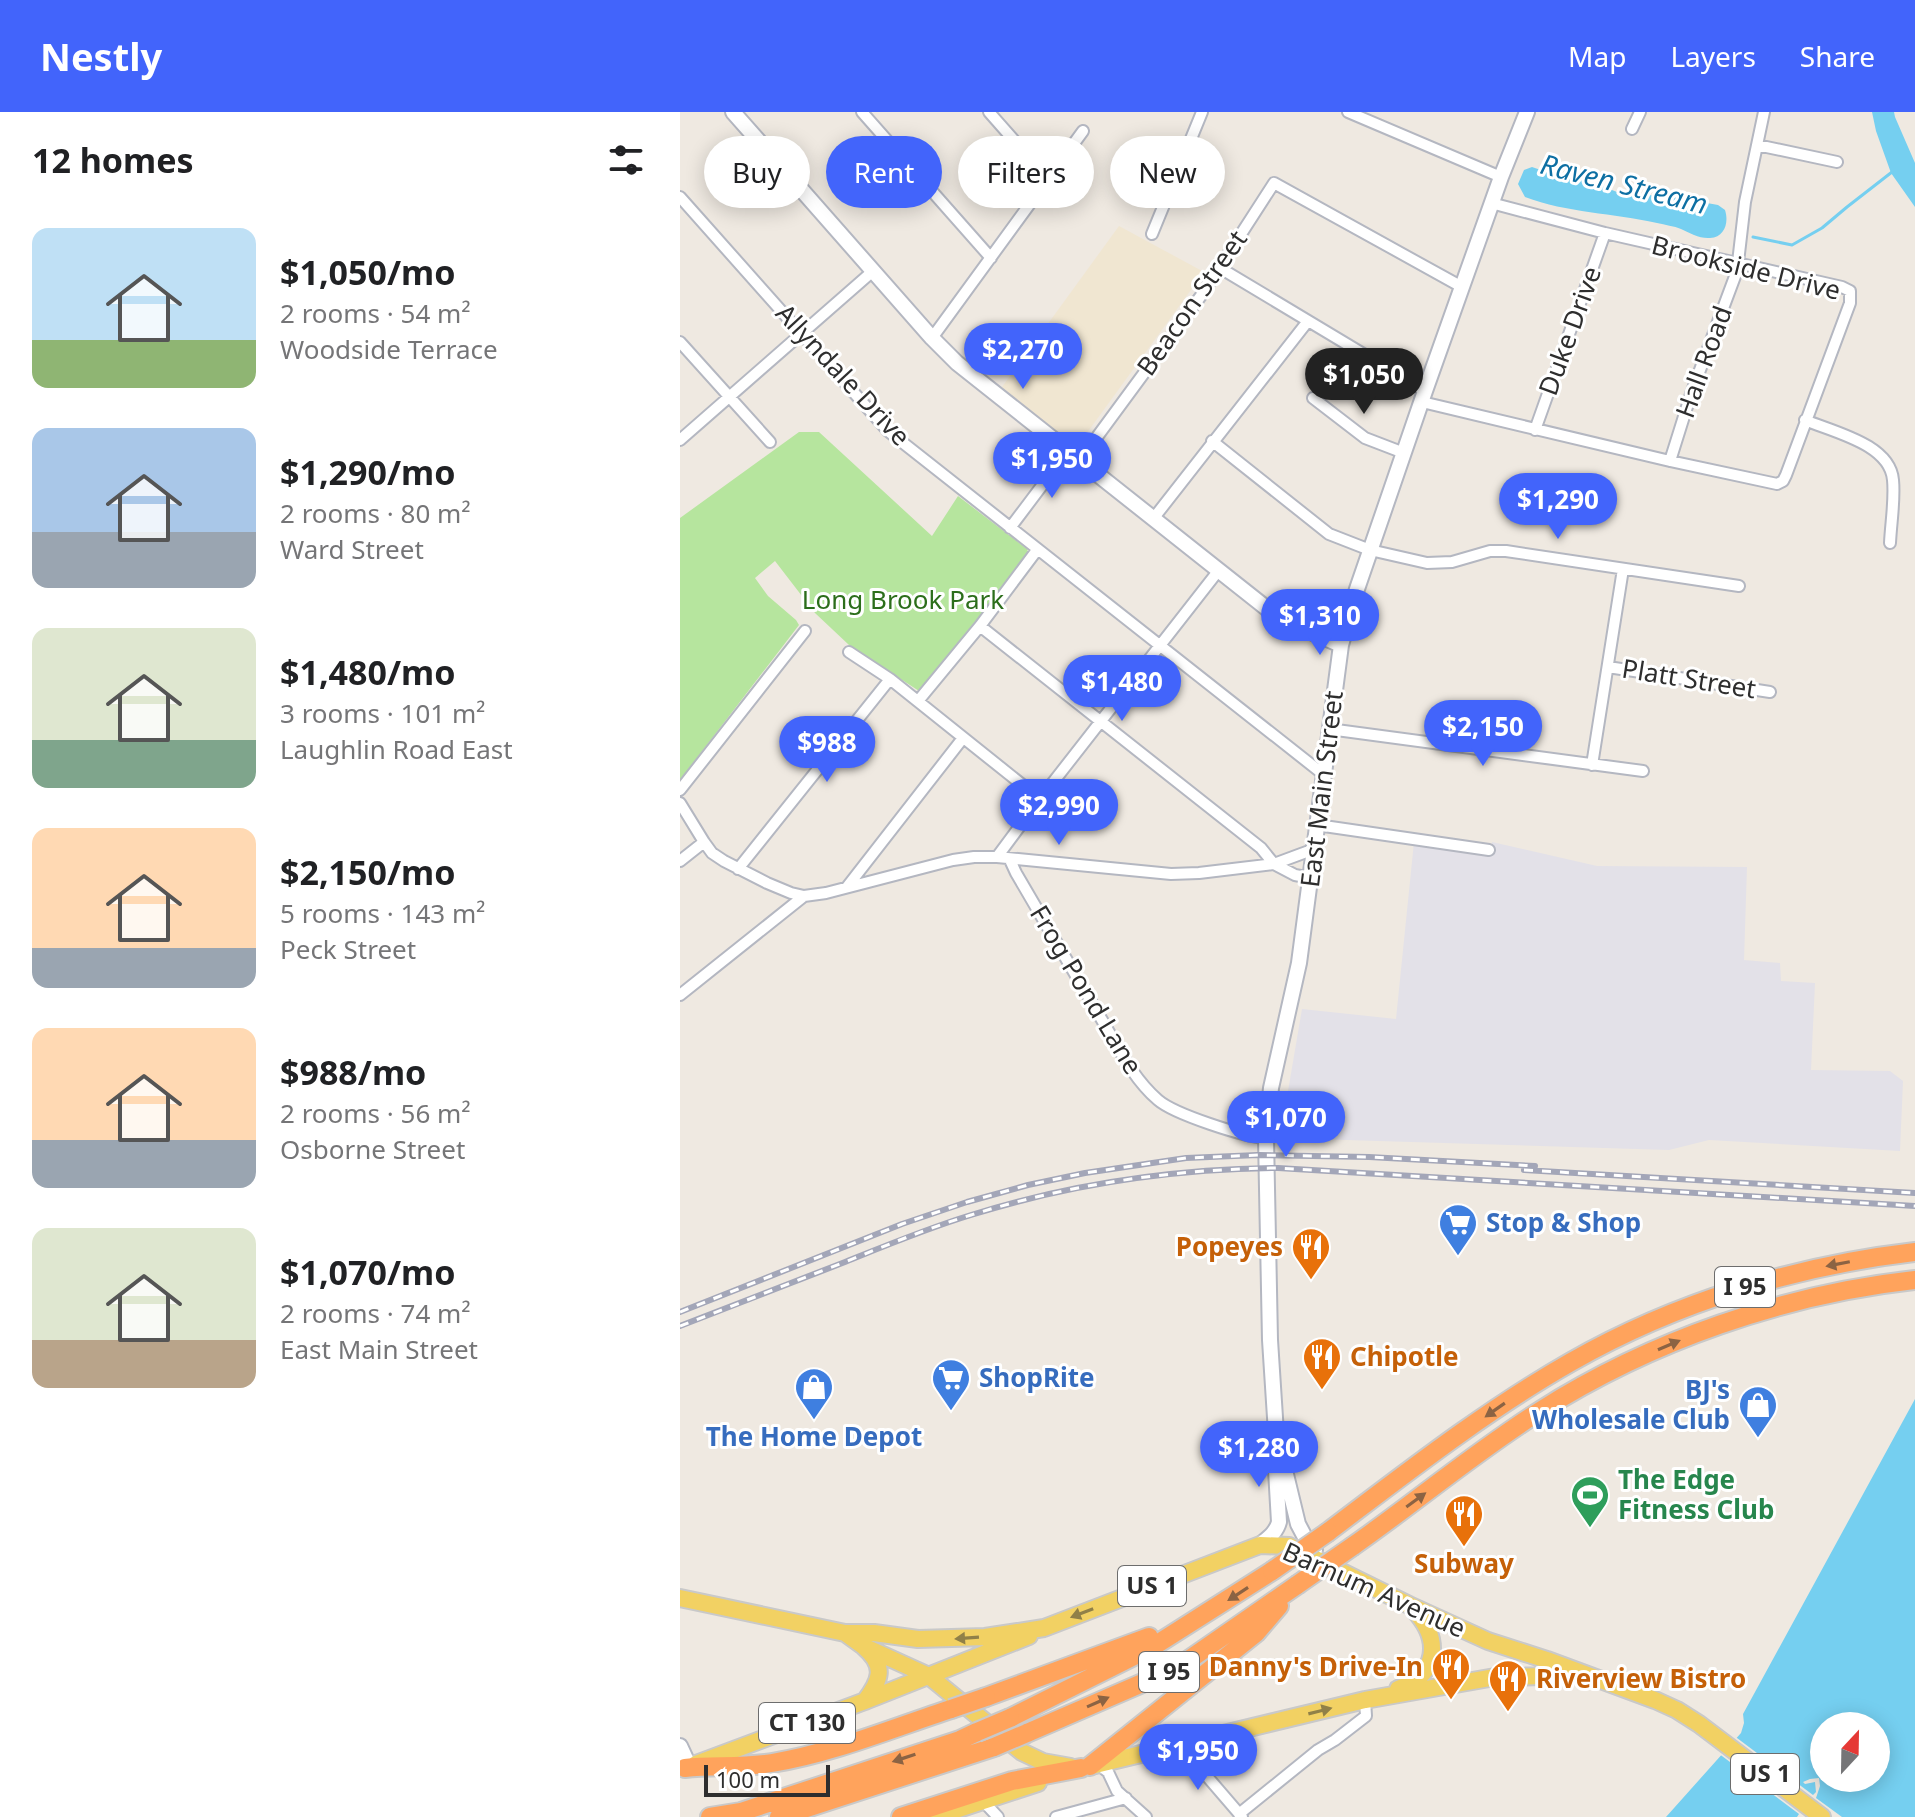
<!DOCTYPE html>
<html lang="en">
<head>
<meta charset="utf-8">
<style>
	:root { --surface:#fff; --page:#f6f6f6; --text:#202124; --muted:#757577; --accent:#4264fb }
	body { margin:0; font-family:"Noto Sans",sans-serif; background:var(--page); color:var(--text); height:100vh; display:flex; flex-direction:column; font-size:30px; white-space:nowrap }
	* { box-sizing:border-box; margin:0 }
	p { font-size:26px; color:var(--muted) }
	.icon { flex:none; width:44px; height:44px; fill:none; stroke:currentColor; stroke-width:2; stroke-linecap:round; stroke-linejoin:round }
	.map { position:relative; flex:1; overflow:hidden }
	.drawer { display:flex; flex-direction:column; background:var(--surface); width:680px }
	.drawer>* { flex:none }
	.hud { position:absolute; left:24px; top:24px; width:760px; height:72px; display:flex; gap:16px }
	.needle { width:52px; rotate:22deg }
	.buttons { position:absolute; left:1130px; top:1600px; display:grid; gap:16px }
	.buttons a { display:grid; place-items:center; width:80px; height:80px; border-radius:50%; background:var(--surface); box-shadow:0 4px 20px #0003; font-size:40px }
	.scale { position:absolute; left:24px; bottom:20px; width:126px; box-sizing:border-box; padding-left:8px; border:4px solid #2e2e2e; border-top:0; font-size:22px; line-height:28px; white-space:nowrap; color:#2e2e2e; -webkit-text-stroke:6px #fff; paint-order:stroke }
	.price { position:absolute; translate:-50% -68px; padding:0 18px; border-radius:28px; background:var(--accent); color:#fff; font-size:26px; line-height:52px; filter:drop-shadow(0 2px 4px #0008) }
	.price::after { content:''; position:absolute; left:50%; top:48px; width:24px; height:18px; margin-left:-12px; background:inherit; clip-path:polygon(0 0,100% 0,50% 100%) }
	.price.current { background:#222; color:#fff }
	ul { padding:0; list-style:none }
	li { display:flex; align-items:center; gap:24px; height:200px; padding:0 32px }
	li span { display:grid; place-items:center; flex:none; width:224px; height:160px; border-radius:16px; color:#555 }
	li>.icon { margin-inline-start:auto }
	span .icon { width:96px; height:96px; fill:#fffc; stroke-width:1 }
	li b { font-size:34px }
	h2 { display:flex; justify-content:space-between; align-items:center; height:96px; padding:0 32px; font-size:34px }
	.chip { padding:0 28px; border-radius:36px; background:var(--surface); box-shadow:0 4px 20px #0003; font-size:28px; line-height:72px }
	.chip.current { background:var(--accent); color:#fff }
	header { display:flex; align-items:center; gap:48px; box-sizing:border-box; height:112px; padding:0 40px; background:var(--accent); color:#fff }
	header strong { font-size:38px }
	nav { display:flex; gap:44px; margin-inline-start:auto; font-size:28px }
	main { display:flex; flex:1; min-height:0 }
	.map>svg:first-child { display:block }
	.industrial { fill:#e3e1e8 }
	.education { fill:#f0e6d1 }
	.green { fill:#b6e59e }
	.water { fill:#75cff0; fill-rule:evenodd }
	.pier { fill:#efe9e1 }
	.lines { fill:none; stroke-linecap:round; stroke-linejoin:round }
	.stream { stroke:#75cff0; stroke-width:3 }
	.street-casing { stroke:#b4b7c1; stroke-width:14 }
	.secondary-casing { stroke:#b4b7c1; stroke-width:18 }
	.primary-casing { stroke:#c9c9c9; stroke-width:20 }
	.highway-casing { stroke:#c9c9c9; stroke-width:22 }
	.street { stroke:#fff; stroke-width:10 }
	.secondary { stroke:#fff; stroke-width:14 }
	.primary { stroke:#f2d163; stroke-width:16 }
	.highway { stroke:#ffa35c; stroke-width:18 }
	.rail-casing { stroke:#a3a6b8; stroke-width:6 }
	.rail { stroke:#fff; stroke-width:3; stroke-dasharray:9; stroke-linecap:butt }
	.highway-bridge-casing { stroke:#c9c9c9; stroke-width:22; stroke-linecap:butt }
	.highway-bridge { stroke:#ffa35c; stroke-width:18 }
	.oneway { fill:#8c6343 }
	.oneway2 { fill:#908048 }
	.labels { text-anchor:middle; stroke-width:6; stroke-linejoin:round; paint-order:stroke }
	.shield { fill:#fff; stroke:#6d6d6d; stroke-width:2 }
	.shield-label { font-size:24px; font-weight:bold; fill:#2e2e2e }
	.street-label { font-size:26px; fill:#2e2e2e; stroke:#fff }
	.park-label { font-size:26px; fill:#2c6e1b; stroke:#fff }
	.shop-label { font-size:26px; font-weight:bold; fill:#366cbe; stroke:#fff; text-anchor:start }
	.food-label { font-size:26px; font-weight:bold; fill:#c56008; stroke:#fff; text-anchor:end }
	.leisure-label { font-size:26px; font-weight:bold; fill:#27864d; stroke:#fff; text-anchor:start }
	.water-label { font-size:28px; font-style:italic; fill:#0d6fa3; stroke:#fff }
</style>
</head>
<body>
<header>
<strong>Nestly</strong>
<nav><a>Map</a><a>Layers</a><a>Share</a></nav>
</header>
<main>
<section class="drawer">
<h2>12 homes<svg class="icon" aria-label="filters" viewBox="0 0 24 24"><path d="M4 7h16M4 17h16"/><circle cx="9" cy="7" r="2"/><circle cx="15" cy="17" r="2"/></svg></h2>
<ul>
<li><span style="background:linear-gradient(#bfe0f5 70%,#8fb573 0)"><svg class="icon" aria-label="home" viewBox="0 0 24 24"><path d="M3 11l9-7 9 7M6 9v11h12V9"/></svg></span><div><b>$1,050/mo</b><p>2 rooms · 54 m²</p><p>Woodside Terrace</p></div></li>
<li><span style="background:linear-gradient(#a9c7e8 65%,#9aa5b1 0)"><svg class="icon" aria-label="home" viewBox="0 0 24 24"><path d="M3 11l9-7 9 7M6 9v11h12V9"/></svg></span><div><b>$1,290/mo</b><p>2 rooms · 80 m²</p><p>Ward Street</p></div></li>
<li><span style="background:linear-gradient(#dfe7d0 70%,#7fa58c 0)"><svg class="icon" aria-label="home" viewBox="0 0 24 24"><path d="M3 11l9-7 9 7M6 9v11h12V9"/></svg></span><div><b>$1,480/mo</b><p>3 rooms · 101 m²</p><p>Laughlin Road East</p></div></li>
<li><span style="background:linear-gradient(#ffd9b3 75%,#9aa5b1 0)"><svg class="icon" aria-label="home" viewBox="0 0 24 24"><path d="M3 11l9-7 9 7M6 9v11h12V9"/></svg></span><div><b>$2,150/mo</b><p>5 rooms · 143 m²</p><p>Peck Street</p></div></li>
<li><span style="background:linear-gradient(#ffd9b3 70%,#9aa5b1 0)"><svg class="icon" aria-label="home" viewBox="0 0 24 24"><path d="M3 11l9-7 9 7M6 9v11h12V9"/></svg></span><div><b>$988/mo</b><p>2 rooms · 56 m²</p><p>Osborne Street</p></div></li>
<li><span style="background:linear-gradient(#dfe7d0 70%,#b9a48a 0)"><svg class="icon" aria-label="home" viewBox="0 0 24 24"><path d="M3 11l9-7 9 7M6 9v11h12V9"/></svg></span><div><b>$1,070/mo</b><p>2 rooms · 74 m²</p><p>East Main Street</p></div></li>
</ul>
</section>
<div class="map">
<svg width="1235" height="1705" viewBox="0 0 1235 1705">
	<rect width="100%" height="100%" fill="#efe9e1"/>
	<path class="industrial" d="M 734,730 L 810,741 L 812,730 L 917,754 L 1067,755 L 1064,848 L 1100,851 L 1101,869 L 1135,871 L 1131,958 L 1210,959 L 1223,969 L 1220,1039 L 1029,1028 L 989,1038 L 600,1026 L 622,897 L 716,907 Z"/>
	<path class="education" d="M 439,114 L 524,160 L 396,336 L 322,275 Z"/>
	<path class="green" d="M 119,320 L 139,320 L 252,424 L 278,384 L 347,437 L 349,443 L 239,579 L 210,560 L 203,565 L 135,501 L 95,449 L 75,466 L 88,484 L 116,508 L 119,513 L 0,668 L 0,406 Z"/>
	<path class="water" d="M 1192,0 L 1214,0 L 1215,5 L 1235,51 L 1235,95 L 1211,61 L 1196,19 Z
		M 852,55 L 884,66 L 900,66 L 917,72 L 942,82 L 988,84 L 1038,93 L 1045,98 C 1049,110 1045,125 1030,126 C 1020,127 1010,121 1001,117 C 994,114 985,113 977,111 C 933,101 887,101 845,85 L 838,72 L 844,58 Z
		M 1235,1287 L 1235,1705 L 986,1705 L 1061,1621 L 1064,1611 L 1063,1602 ZM 1144,1614 L 1196,1614 L 1196,1666 L 1144,1666 Z"/>
	<path class="pier" d="M 1053,1623 L 1133,1683 L 1136,1680 L 1135,1670 L 1125,1672 L 1123,1670 L 1130,1667 L 1139,1666 L 1140,1674 L 1136,1686 L 1162,1705 L 1117,1705 L 1119,1702 L 1038,1641 Z"/>
	<g class="lines">
		<path class="stream" d="M 1073,125 L 1112,133 L 1142,116 L 1167,95 L 1212,60"/>
		<g class="street-casing">
			<path id="street" d="M 182,0 L 311,146
				M 309,0 L 368,67
				M 668,0 L 821,65
				M 952,17 L 960,0
				M 1077,33 L 1157,50
				M 0,85 L 208,319 L 643,662
				M 472,122 L 522,0
				M 540,156 L 745,279
				M 252,226 L 403,19
				M 0,230 L 90,330
				M 633,286 L 685,326 L 724,341
				M 742,290 L 990,349 L 1097,372 L 1103,369 L 1106,363 L 1170,191 L 1170,179 L 1162,175 L 925,121 L 811,91
				M 1125,308 C 1153,320 1210,332 1213,368 C 1215,388 1211,410 1210,431
				M 855,318 L 925,121
				M 0,328 L 193,159
				M 532,329 L 649,422 L 690,438 L 747,451 L 772,450 L 810,439 L 826,439 L 1059,474
				M 400,348 L 523,181 L 594,71 L 782,175
				M 990,349 L 1011,282 L 1057,159 L 1065,90 L 1084,0
				M 473,407 L 628,209
				M 330,416 L 388,339
				M 300,514 L 581,736 L 594,752 L 629,739 L 635,732
				M 169,540 L 210,567 L 360,687
				M 928,555 L 1090,580
				M 238,589 L 300,514 L 357,438
				M 649,617 L 963,659
				M 912,653 L 943,457
				M 0,678 L 125,519
				M 0,691 L 24,730
				M 637,713 L 809,738
				M 317,745 L 360,687 L 539,458
				M 330,748 L 336,761 C 363,808 391,855 419,903 C 436,931 452,966 478,988 C 494,1002 564,1025 586,1026
				M 0,749 L 24,730 L 32,741 L 44,749 L 87,771 L 111,781 L 124,784 L 146,781 L 273,748 L 294,745 L 317,745 L 491,762 L 519,761 L 594,752 L 615,763 L 631,766
				M 58,757 L 210,567
				M 167,775 L 283,626
				M 0,883 L 124,784
				M 500,1633 L 562,1705
				M 418,1652 L 428,1660 L 437,1679 L 466,1705
				M 303,1689 L 318,1705
				M 559,1702 L 638,1638 L 655,1628 L 686,1604 L 685,1588
				M 376,1705 L 446,1686"/>
		</g>
		<g class="secondary-casing">
			<path id="secondary" d="M 53,0 L 252,226 L 277,251 L 590,499 L 617,514 L 661,533
				M 580,1433 C 588,1426 596,1421 599,1410 L 596,1358 L 597,1345
				M 635,1438 L 628,1431 L 618,1412 L 596,1321 L 590,1228 L 586,1026 L 591,976 L 619,851 L 661,533 L 677,477 L 745,279 L 821,65 L 847,0
				M 0,1634 L 6,1647 L 5,1656"/>
		</g>
		<g class="primary-casing">
			<path id="primary" d="M 0,1486 L 165,1521 L 194,1521 L 238,1527 L 305,1525 L 364,1516 L 580,1433 L 609,1434 L 729,1493 L 808,1529 L 867,1548 L 975,1588 L 997,1598 L 1019,1612 L 1142,1705
				M 165,1521 L 183,1534 L 249,1564 L 342,1640 L 363,1650 L 391,1655
				M 184,1535 C 206,1554 201,1568 185,1589
				M 718,1577 C 759,1562 761,1527 734,1498
				M 16,1652 L 185,1589 L 349,1524
				M 411,1654 L 685,1588 L 815,1565 L 865,1564 L 875,1562 L 885,1555
				M 254,1705 L 358,1671"/>
		</g>
		<g class="highway-casing">
			<path id="highway" d="M 648,1420 C 726,1361 805,1299 891,1250 C 996,1190 1115,1154 1235,1140
				M 673,1434 C 736,1390 795,1340 860,1299 C 970,1229 1105,1182 1235,1168
				M 306,1585 L 469,1525
				M 330,1606 L 474,1534 L 592,1459
				M 347,1621 L 497,1556 L 617,1473
				M 410,1654 L 576,1521 L 599,1494
				M 5,1656 C 34,1653 63,1656 92,1651 C 153,1641 213,1616 271,1597
				M 30,1705 L 61,1700 L 280,1628 L 297,1620
				M 99,1705 L 314,1635
				M 221,1705 L 332,1669 L 401,1656"/>
		</g>
		<use href="#street" class="street"/>
		<use href="#secondary" class="secondary"/>
		<use href="#primary" class="primary"/>
		<use href="#highway" class="highway"/>
		<g class="rail-casing">
			<path id="rail" d="M 844,1058 L 1235,1081
				M 0,1200 L 222,1112 L 287,1090 L 348,1073 L 405,1061 L 506,1046 L 578,1043 L 689,1045 L 855,1054
				M 0,1214 C 55,1193 110,1171 165,1150 C 207,1133 248,1116 291,1103 C 390,1072 494,1057 598,1056 L 1235,1094"/>
		</g>
		<use href="#rail" class="rail"/>
		<g class="highway-bridge-casing">
			<path id="highway-bridge" d="M 592,1459 L 648,1420
				M 617,1473 L 673,1434
				M 271,1597 L 306,1585
				M 297,1620 L 330,1606
				M 314,1635 L 347,1621"/>
		</g>
		<use href="#highway-bridge" class="highway-bridge"/>
	</g>
	<defs><path id="oneway-solid" d="M-6-.8H1V-3.2L6.5 0L1 3.2V.8H-6Z" transform="scale(2)"/></defs>
	<g class="oneway">
		<use href="#oneway-solid" transform="translate(1158 1152) rotate(169)"/>
		<use href="#oneway-solid" transform="translate(989 1233) rotate(-23)"/>
		<use href="#oneway-solid" transform="translate(815 1298) rotate(145)"/>
		<use href="#oneway-solid" transform="translate(736 1388) rotate(-36)"/>
		<use href="#oneway-solid" transform="translate(558 1482) rotate(147)"/>
		<use href="#oneway-solid" transform="translate(418 1590) rotate(-24)"/>
		<use href="#oneway-solid" transform="translate(224 1646) rotate(162)"/>
	</g>
	<g class="oneway2">
		<use href="#oneway-solid" transform="translate(402 1501) rotate(159)"/>
		<use href="#oneway-solid" transform="translate(287 1526) rotate(176)"/>
		<use href="#oneway-solid" transform="translate(640 1599) rotate(-14)"/>
	</g>
	<defs>
		<g id="supermarket-pin" transform="scale(2)"><path d="M0 17L-7.5 6A9.5 9.5 0 1 1 7.5 6Z" fill="#3f7fe0" stroke="#fff"/><path d="M-6-5.5h2.5l.6 2H6L4.5 2H-2.5L-4.4-4H-6ZM-1.5 3.2a1.3 1.3 0 1 0 .1 0ZM3 3.2a1.3 1.3 0 1 0 .1 0Z" fill="#fff"/></g>
		<g id="restaurant-pin" transform="scale(2)"><path d="M0 17L-7.5 6A9.5 9.5 0 1 1 7.5 6Z" fill="#e8710a" stroke="#fff"/><path d="M-5-6h1v4h1v-4h1v4h1v-4h1v5L-1.5 .5V6h-2V.5L-5-1ZM5-6V6H3V1.5H1.5Q1.5-4 5-6Z" fill="#fff"/></g>
		<g id="shop-pin" transform="scale(2)"><path d="M0 17L-7.5 6A9.5 9.5 0 1 1 7.5 6Z" fill="#3f7fe0" stroke="#fff"/><path d="M-5-2.5h2.3a2.7 3.5 0 0 1 5.4 0H5L5.5 6h-11ZM-1.5-2.5h3a1.5 2.3 0 0 0-3 0Z" fill="#fff"/></g>
		<g id="stadium-pin" transform="scale(2)"><path d="M0 17L-7.5 6A9.5 9.5 0 1 1 7.5 6Z" fill="#2e9e5b" stroke="#fff"/><path d="M0-5a6.5 5 0 1 0 0 10a6.5 5 0 1 0 0-10ZM-3.5-1.8h7v3.6h-7Z" fill="#fff"/></g>
	</defs>
	<g fill-rule="evenodd">
		<use href="#supermarket-pin" x="778" y="1111"/>
		<use href="#restaurant-pin" x="631" y="1135"/>
		<use href="#restaurant-pin" x="642" y="1245"/>
		<use href="#supermarket-pin" x="271" y="1266"/>
		<use href="#shop-pin" x="134" y="1275"/>
		<use href="#shop-pin" x="1078" y="1293"/>
		<use href="#stadium-pin" x="910" y="1383"/>
		<use href="#restaurant-pin" x="784" y="1402"/>
		<use href="#restaurant-pin" x="771" y="1555"/>
		<use href="#restaurant-pin" x="828" y="1567"/>
	</g>
	<g class="labels">
		<g class="shield">
			<rect x="1035" y="1155" width="60" height="40" rx="6"/>
			<rect x="438" y="1454" width="68" height="40" rx="6"/>
			<rect x="459" y="1540" width="60" height="40" rx="6"/>
			<rect x="79" y="1591" width="96" height="40" rx="6"/>
			<rect x="1051" y="1642" width="68" height="40" rx="6"/>
		</g>
		<g class="shield-label">
			<text x="1065" y="1183">I 95</text>
			<text x="472" y="1482">US 1</text>
			<text x="489" y="1568">I 95</text>
			<text x="127" y="1619">CT 130</text>
			<text x="1085" y="1670">US 1</text>
		</g>
		<g class="street-label">
			<text transform="translate(1066 156) rotate(14)" y="9">Brookside Drive</text>
			<text transform="translate(512 191) rotate(-55)" y="9">Beacon Street</text>
			<text transform="translate(890 219) rotate(-70)" y="9">Duke Drive</text>
			<text transform="translate(1024 250) rotate(-70)" y="9">Hall Road</text>
			<text transform="translate(163 263) rotate(47)" y="9">Allyndale Drive</text>
			<text transform="translate(1009 567) rotate(9)" y="9">Platt Street</text>
			<text transform="translate(642 677) rotate(-83)" y="9">East Main Street</text>
			<text transform="translate(406 878) rotate(59)" y="9">Frog Pond Lane</text>
			<text transform="translate(694 1478) rotate(24)" y="9">Barnum Avenue</text>
		</g>
		<g class="park-label">
			<text x="223" y="497">Long Brook Park</text>
		</g>
		<g class="shop-label">
			<text x="806" y="1120">Stop &amp; Shop</text>
			<text x="299" y="1275">ShopRite</text>
			<text x="1050" y="1287" text-anchor="end">BJ's<tspan x="1050" dy="30">Wholesale Club</tspan></text>
			<text x="134" y="1334" text-anchor="middle">The Home Depot</text>
		</g>
		<g class="food-label">
			<text x="603" y="1144">Popeyes</text>
			<text x="670" y="1254" text-anchor="start">Chipotle</text>
			<text x="784" y="1461" text-anchor="middle">Subway</text>
			<text x="743" y="1564">Danny's Drive-In</text>
			<text x="856" y="1576" text-anchor="start">Riverview Bistro</text>
		</g>
		<g class="leisure-label">
			<text x="938" y="1377">The Edge<tspan x="938" dy="30">Fitness Club</tspan></text>
		</g>
		<g class="water-label">
			<text transform="translate(944 72) rotate(14)" y="10">Raven Stream</text>
		</g>
	</g>
</svg>
<div class="buttons">
<a><svg class="needle" viewBox="-14 -14 28 28"><path d="M0-13l5 13h-10z" fill="#e53935"/><path d="M0 13l5-13h-10z" fill="#757577"/></svg></a>
</div>
<div class="scale">100 m</div>
<b class="price" style="left:343px;top:279px">$2,270</b>
<b class="price current" style="left:684px;top:304px">$1,050</b>
<b class="price" style="left:372px;top:388px">$1,950</b>
<b class="price" style="left:878px;top:429px">$1,290</b>
<b class="price" style="left:640px;top:545px">$1,310</b>
<b class="price" style="left:442px;top:611px">$1,480</b>
<b class="price" style="left:803px;top:656px">$2,150</b>
<b class="price" style="left:147px;top:672px">$988</b>
<b class="price" style="left:379px;top:735px">$2,990</b>
<b class="price" style="left:606px;top:1047px">$1,070</b>
<b class="price" style="left:579px;top:1377px">$1,280</b>
<b class="price" style="left:518px;top:1680px">$1,950</b>
<div class="hud">
<a class="chip">Buy</a>
<a class="chip current">Rent</a>
<a class="chip">Filters</a>
<a class="chip">New</a>
</div>
</div>
</main>
</body>
</html>
